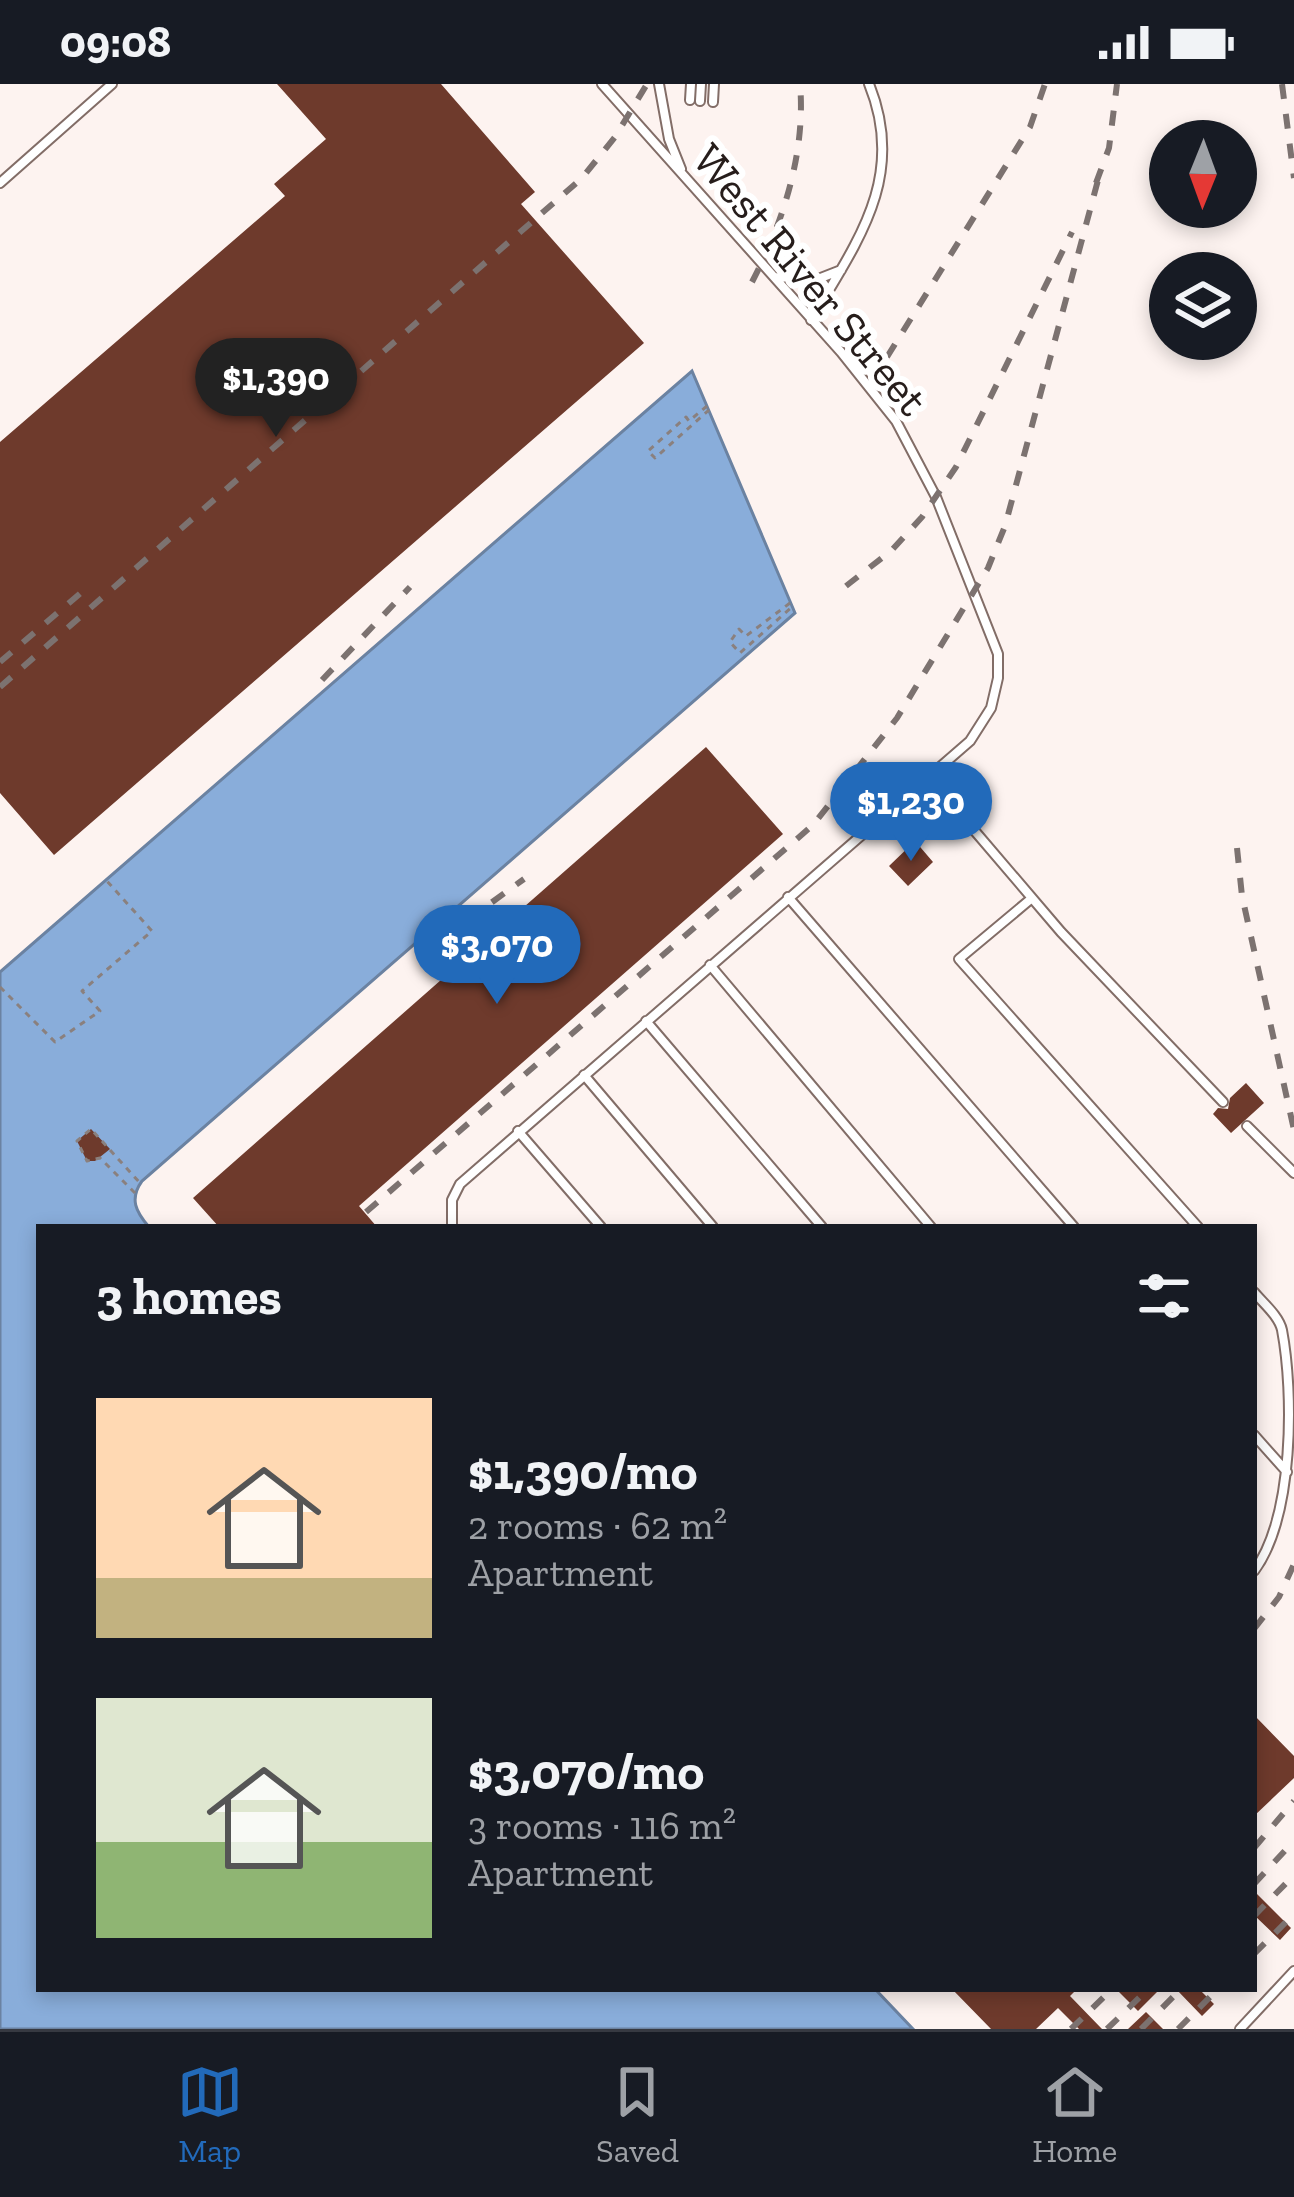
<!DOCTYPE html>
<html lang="en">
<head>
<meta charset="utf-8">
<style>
	:root { --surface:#171b24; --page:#242831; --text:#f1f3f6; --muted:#9ea1a6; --line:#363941; --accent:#226aba }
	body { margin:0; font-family:"Zilla Slab",serif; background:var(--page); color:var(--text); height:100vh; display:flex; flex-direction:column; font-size:45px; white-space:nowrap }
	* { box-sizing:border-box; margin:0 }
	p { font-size:39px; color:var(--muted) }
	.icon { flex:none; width:66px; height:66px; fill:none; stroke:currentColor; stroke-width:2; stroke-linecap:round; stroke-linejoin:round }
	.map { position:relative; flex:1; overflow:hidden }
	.details { position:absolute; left:36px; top:1140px; width:1221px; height:768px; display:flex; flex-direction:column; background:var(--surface); border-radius:0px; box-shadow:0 6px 18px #0003 }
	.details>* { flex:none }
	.needle { width:78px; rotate:181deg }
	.tools { position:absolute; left:1149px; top:36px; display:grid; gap:24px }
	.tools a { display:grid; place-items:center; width:108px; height:108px; border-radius:50%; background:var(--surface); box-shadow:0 6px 18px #0003; font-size:60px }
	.price { position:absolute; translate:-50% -102px; padding:0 27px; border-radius:42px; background:var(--accent); color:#fff; font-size:39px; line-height:78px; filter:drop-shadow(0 3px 6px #0008) }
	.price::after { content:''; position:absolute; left:50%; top:72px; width:36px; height:27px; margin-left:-18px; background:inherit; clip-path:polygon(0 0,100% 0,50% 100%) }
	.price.selected { background:#222; color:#fff }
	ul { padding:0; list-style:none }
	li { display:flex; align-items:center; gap:36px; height:300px; padding:0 60px }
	li span { display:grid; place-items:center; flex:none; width:336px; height:240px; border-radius:0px; color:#555 }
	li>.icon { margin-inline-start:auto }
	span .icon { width:144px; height:144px; fill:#fffc; stroke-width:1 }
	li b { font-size:51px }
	h2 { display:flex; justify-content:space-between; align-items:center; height:144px; padding:0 60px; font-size:51px }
	.status { display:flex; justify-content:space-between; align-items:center; height:84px; padding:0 60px; background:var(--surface); direction:ltr }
	.status svg { height:33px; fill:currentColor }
	.tabs { display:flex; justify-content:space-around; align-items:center; height:168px; border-top:3px solid var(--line); background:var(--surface); font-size:33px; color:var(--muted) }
	.tabs a { display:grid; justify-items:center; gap:6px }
	.tabs .selected { color:var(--accent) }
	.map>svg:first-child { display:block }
	.water { fill:#89adda; stroke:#6b82a1; stroke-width:3 }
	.building { fill:#6e3a2c }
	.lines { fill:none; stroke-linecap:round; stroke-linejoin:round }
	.service-casing { stroke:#826d67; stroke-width:12 }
	.path { stroke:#8a807e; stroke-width:3; stroke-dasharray:6 6; stroke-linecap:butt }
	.service { stroke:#fff; stroke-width:8 }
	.rail { stroke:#7c7270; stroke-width:6; stroke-dasharray:15 15; stroke-linecap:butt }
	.labels { text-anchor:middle; stroke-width:12; stroke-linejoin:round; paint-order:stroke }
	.street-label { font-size:45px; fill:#261d1b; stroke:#fff }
</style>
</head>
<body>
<div class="status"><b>09:08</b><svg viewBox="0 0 49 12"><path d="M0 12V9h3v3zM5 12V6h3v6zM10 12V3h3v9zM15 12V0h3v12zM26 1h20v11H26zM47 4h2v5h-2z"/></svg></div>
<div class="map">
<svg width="1294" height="1945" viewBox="0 0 1294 1945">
	<rect width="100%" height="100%" fill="#fdf3f0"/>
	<path class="water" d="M 692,287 L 795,529 L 142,1097 C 129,1115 136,1128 149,1143 L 39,1143 L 39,1905 L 875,1905 L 913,1945 L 0,1945 L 0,888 Z"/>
	<path class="building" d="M 277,0 L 441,0 L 535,108 L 521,120 L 644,259 L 54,771 L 0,709 L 0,358 L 285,112 L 274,100 L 326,55 Z
		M 706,663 L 783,750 L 359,1122 L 377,1143 L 219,1143 L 193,1114 Z
		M 915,757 L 933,778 L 908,802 L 889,782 Z
		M 1246,999 L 1264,1019 L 1231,1049 L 1213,1030 L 1218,1024 L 1228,1025 L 1230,1014 Z
		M 91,1045 L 110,1065 L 95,1077 L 87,1077 L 77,1057 Z
		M 1254,1631 L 1294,1672 L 1294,1694 L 1254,1732 Z
		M 1254,1807 L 1291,1844 L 1280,1856 L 1254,1831 Z
		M 952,1905 L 1077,1905 L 1070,1912 L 1102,1945 L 1079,1945 L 1058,1924 L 1036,1945 L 991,1945 Z
		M 1116,1905 L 1160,1905 L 1138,1927 Z
		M 1176,1905 L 1199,1905 L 1214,1920 L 1202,1932 Z
		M 1146,1928 L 1163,1945 L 1128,1945 Z"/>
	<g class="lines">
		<g class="service-casing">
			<path id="service" d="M 659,0 L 669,55 L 681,85
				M 690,16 L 691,0
				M 700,17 L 701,0
				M 713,18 L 714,0
				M 0,99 L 112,0
				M 775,193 L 818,195 L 841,186
				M 811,236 C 857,158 907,93 869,0
				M 923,695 L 956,725 L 1061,848 L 1223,1018
				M 788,813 L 1074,1143
				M 1032,814 L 959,875 L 1198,1143
				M 710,881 L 931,1143
				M 646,937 L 822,1143
				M 584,991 L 713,1143
				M 1247,1042 L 1294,1089
				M 518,1047 L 601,1143
				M 452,1143 L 452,1116 L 460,1100 L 970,657 L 991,624 L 998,594 L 998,570 L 936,413 L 896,337 L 841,268 L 602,0
				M 1254,1208 C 1263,1219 1279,1232 1282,1246 C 1294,1310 1294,1433 1254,1487
				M 1254,1351 L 1287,1388
				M 1240,1945 L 1294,1887"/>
		</g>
		<path class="path" d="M 707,322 L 689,337 L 686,333 L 648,367 L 655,374 L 709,326
			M 790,519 L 746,552 L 739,545 L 730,558 L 740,569 L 792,523
			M 0,903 L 55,958 L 100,927 L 82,907 L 152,847 L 106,796
			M 135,1109 L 100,1074 L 87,1077 L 77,1057 L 91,1045 L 140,1099"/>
		<use href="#service" class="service"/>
		<path class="rail" d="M 1282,0 L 1294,94
			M 1096,99 L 1109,64 L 1117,0
			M 752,198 C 783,139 806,68 800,0
			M 887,273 L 1030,43 L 1045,0
			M 846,502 L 892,466 L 922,433 L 956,383 L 1072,148
			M 0,578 L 82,508
			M 322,596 L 410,503
			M 0,603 L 582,94 L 615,53 L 647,0
			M 1237,764 L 1242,812 L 1294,1046
			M 419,871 L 524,795
			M 366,1128 L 813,741 L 897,634 L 988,484 L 1005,442 L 1101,85
			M 1254,1545 L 1279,1513 L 1294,1480
			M 1254,1764 L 1294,1717
			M 1254,1800 L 1294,1757
			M 1254,1832 L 1294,1791
			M 1254,1870 L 1294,1830
			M 1071,1945 L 1112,1905
			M 1107,1945 L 1148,1905
			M 1141,1945 L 1181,1905
			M 1178,1945 L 1218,1905"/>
	</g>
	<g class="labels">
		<g class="street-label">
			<text transform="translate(811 195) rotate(50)" y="16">West River Street</text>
		</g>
	</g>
</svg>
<div class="tools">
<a><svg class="needle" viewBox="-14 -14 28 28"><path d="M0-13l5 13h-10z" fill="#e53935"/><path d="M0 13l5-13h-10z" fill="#9ea1a6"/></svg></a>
<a><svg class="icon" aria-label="layers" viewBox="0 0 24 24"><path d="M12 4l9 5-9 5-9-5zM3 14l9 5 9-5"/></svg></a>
</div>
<b class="price selected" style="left:276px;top:356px">$1,390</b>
<b class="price" style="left:911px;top:780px">$1,230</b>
<b class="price" style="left:497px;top:923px">$3,070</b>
<section class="details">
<h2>3 homes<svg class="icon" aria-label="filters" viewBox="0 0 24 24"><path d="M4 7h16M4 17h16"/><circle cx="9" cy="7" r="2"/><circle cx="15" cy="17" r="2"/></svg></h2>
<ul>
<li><span style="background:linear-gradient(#ffd9b3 75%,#c2b280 0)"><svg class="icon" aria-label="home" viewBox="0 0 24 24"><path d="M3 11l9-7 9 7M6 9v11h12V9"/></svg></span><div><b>$1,390/mo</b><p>2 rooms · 62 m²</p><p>Apartment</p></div></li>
<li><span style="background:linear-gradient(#dfe7d0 60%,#8fb573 0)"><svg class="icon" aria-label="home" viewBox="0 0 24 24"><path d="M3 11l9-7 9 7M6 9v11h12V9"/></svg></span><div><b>$3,070/mo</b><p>3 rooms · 116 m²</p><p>Apartment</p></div></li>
</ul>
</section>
</div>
<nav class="tabs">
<a class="selected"><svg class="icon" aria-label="map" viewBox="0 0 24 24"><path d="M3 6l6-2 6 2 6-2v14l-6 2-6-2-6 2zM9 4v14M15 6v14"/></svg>Map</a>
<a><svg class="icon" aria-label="saved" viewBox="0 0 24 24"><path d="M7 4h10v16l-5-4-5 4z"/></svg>Saved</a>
<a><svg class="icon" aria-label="home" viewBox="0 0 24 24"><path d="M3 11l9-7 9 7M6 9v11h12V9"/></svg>Home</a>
</nav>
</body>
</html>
